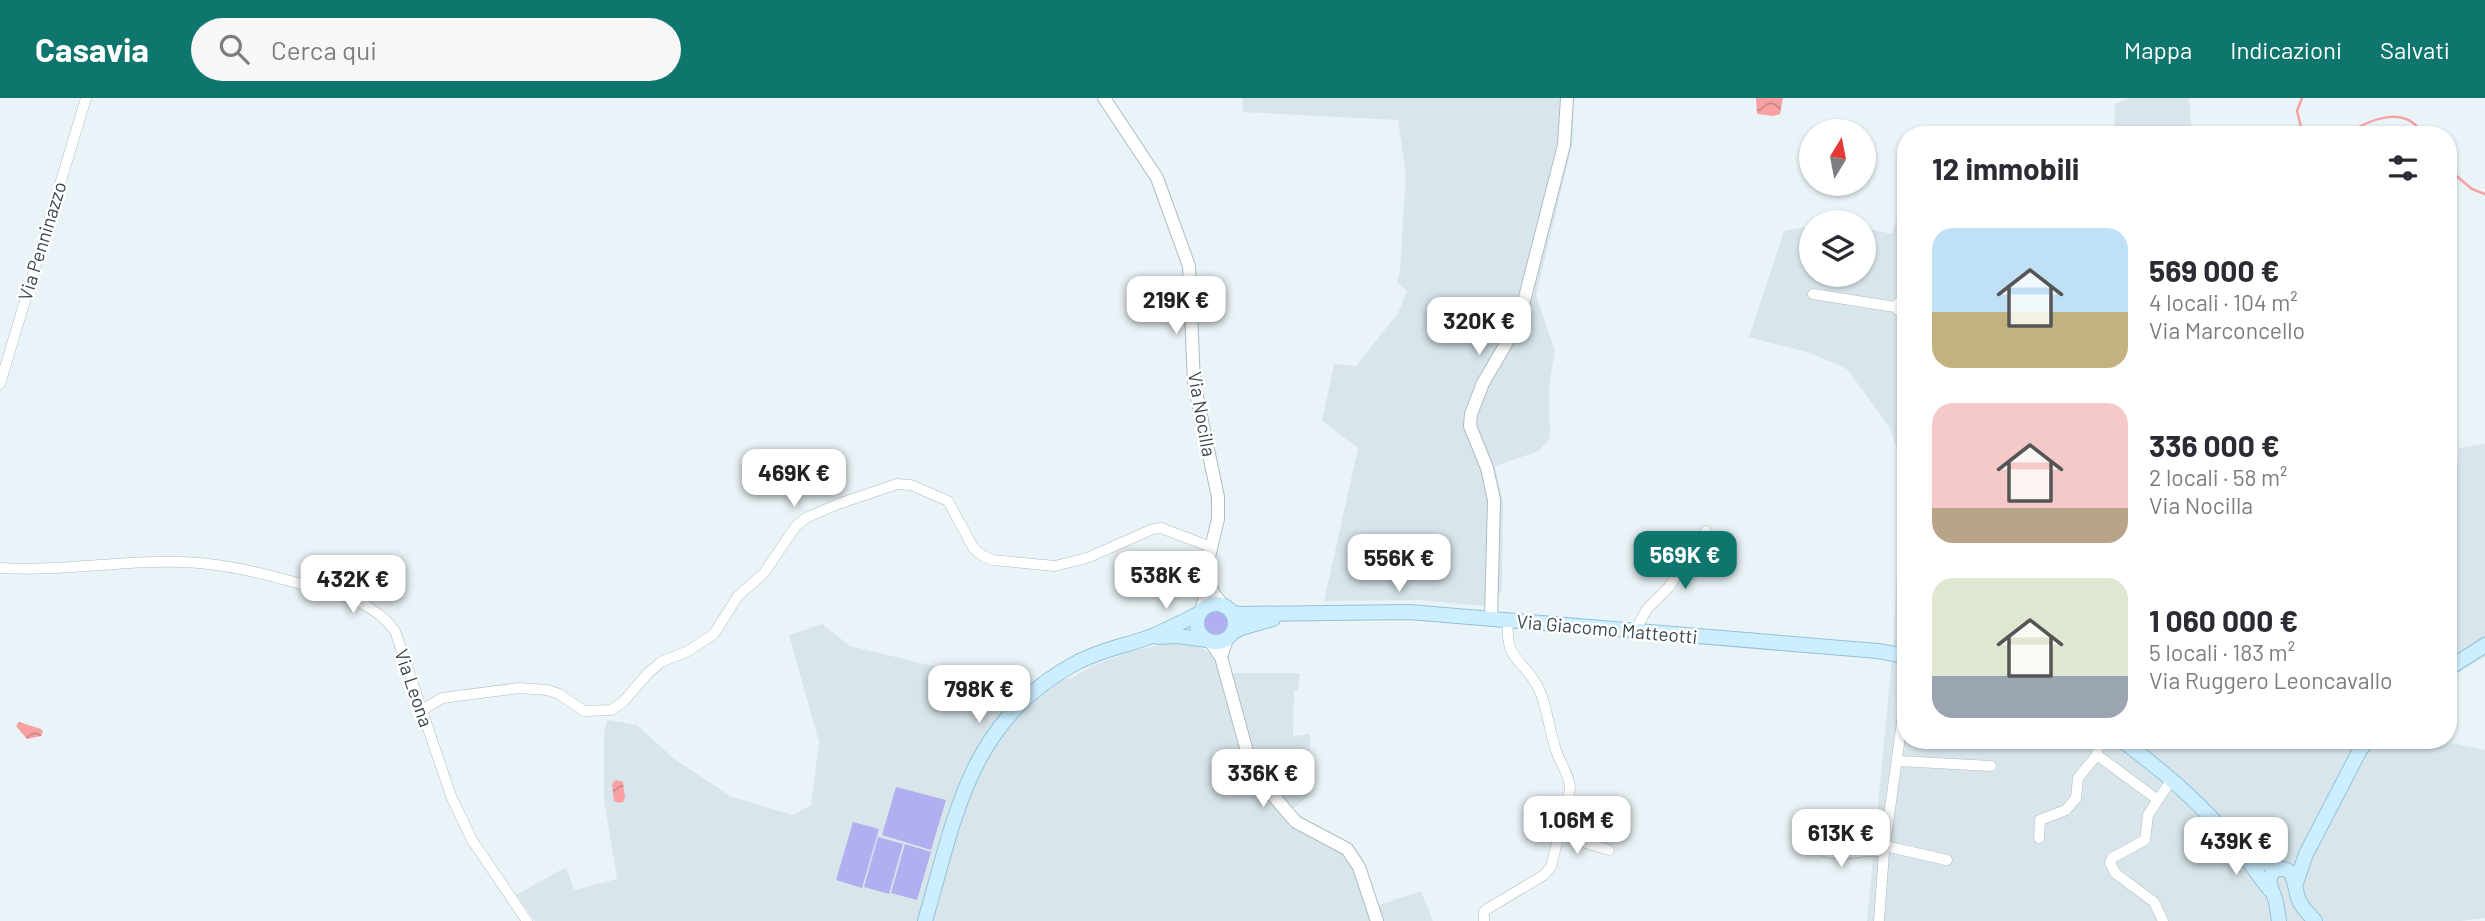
<!DOCTYPE html>
<html lang="it">
<head>
<meta charset="utf-8">
<style>
	:root { --surface:#fff; --page:#f7f7f7; --text:#2b2b33; --muted:#7c7c81; --accent:#0f766e }
	body { margin:0; font-family:Barlow,sans-serif; background:var(--page); color:var(--text); height:100vh; display:flex; flex-direction:column; font-size:26px; white-space:nowrap }
	* { box-sizing:border-box; margin:0 }
	p { font-size:23px; color:var(--muted) }
	.icon { flex:none; width:38px; height:38px; fill:none; stroke:currentColor; stroke-width:2; stroke-linecap:round; stroke-linejoin:round }
	.map { position:relative; flex:1; overflow:hidden }
	.drawer { position:absolute; left:1897px; top:28px; width:560px; height:623px; display:flex; flex-direction:column; background:var(--surface); border-radius:28px; box-shadow:0 2px 5px #0004 }
	.drawer>* { flex:none }
	.needle { width:46px; rotate:10deg }
	.tools { position:absolute; left:1799px; top:21px; display:grid; gap:14px }
	.tools a { display:grid; place-items:center; width:77px; height:77px; border-radius:50%; background:var(--surface); box-shadow:0 2px 5px #0004; font-size:35px }
	.price { position:absolute; translate:-50% -60px; padding:0 16px; border-radius:14px; background:#fff; color:#222; font-size:23px; line-height:46px; filter:drop-shadow(0 2px 4px #0008) }
	.price::after { content:''; position:absolute; left:50%; top:42px; width:21px; height:16px; margin-left:-10px; background:inherit; clip-path:polygon(0 0,100% 0,50% 100%) }
	.price.selected { background:var(--accent); color:#fff }
	ul { padding:0; list-style:none }
	li { display:flex; align-items:center; gap:21px; height:175px; padding:0 35px }
	li span { display:grid; place-items:center; flex:none; width:196px; height:140px; border-radius:21px; color:#555 }
	li>.icon { margin-inline-start:auto }
	span .icon { width:84px; height:84px; fill:#fffc; stroke-width:1 }
	li b { font-size:30px }
	h2 { display:flex; justify-content:space-between; align-items:center; height:84px; padding:0 35px; font-size:30px }
	header { display:flex; align-items:center; gap:42px; box-sizing:border-box; height:98px; padding:0 35px; background:var(--accent); color:#fff }
	header strong { font-size:33px }
	nav { display:flex; gap:38px; margin-inline-start:auto; font-size:24px }
	.search { width:490px; height:63px; background:var(--page); display:flex; align-items:center; gap:18px; box-sizing:border-box; padding:0 24px; border-radius:38px; color:var(--muted); font-size:26px }
	.map>svg:first-child { display:block }
	.residential { fill:#d8e6eb }
	.garden { fill:#b1afef }
	.water { fill:url(#water-waves) }
	.lines { fill:none; stroke-linecap:round; stroke-linejoin:round }
	.stream { stroke:#f9a1a2; stroke-width:2.5 }
	.minor-casing { stroke:#abbec3; stroke-width:11 }
	.tertiary-casing { stroke:#abbec3; stroke-width:14 }
	.secondary-casing { stroke:#93c2d8; stroke-width:16 }
	.minor { stroke:#fff; stroke-width:10 }
	.tertiary { stroke:#fff; stroke-width:12 }
	.secondary { stroke:#cef; stroke-width:14 }
	.labels { text-anchor:middle; stroke-width:5; stroke-linejoin:round; paint-order:stroke }
	.street-label { font-size:19px; fill:#37484c; stroke:#fff }
</style>
</head>
<body>
<header>
<strong>Casavia</strong>
<div class="search"><svg class="icon" aria-label="search" viewBox="0 0 24 24"><circle cx="10" cy="10" r="6"/><path d="M15 15l6 6"/></svg>Cerca qui</div>
<nav><a>Mappa</a><a>Indicazioni</a><a>Salvati</a></nav>
</header>
<div class="map">
<svg width="2485" height="823" viewBox="0 0 2485 823">
	<defs>
		<pattern id="water-waves" width="16" height="10" patternUnits="userSpaceOnUse" patternTransform="scale(1.75)"><rect width="16" height="10" fill="#f9a1a2"/><path d="M0 5q4-4 8 0t8 0" fill="none" stroke="#ca8586"/></pattern>
	</defs>
	<rect width="100%" height="100%" fill="#eaf3f7"/>
	<path class="residential" d="M 1242,0 L 1574,0 L 1573,43 L 1536,198 L 1555,253 L 1549,288 L 1550,340 L 1539,353 L 1495,368 L 1503,404 L 1502,493 L 1483,508 L 1420,502 L 1324,503 L 1358,350 L 1322,323 L 1334,266 L 1356,268 L 1398,215 L 1407,193 L 1397,185 L 1400,171 L 1406,77 L 1398,22 L 1243,14 Z
		M 2130,0 L 2189,0 L 2192,37 L 2114,37 L 2115,6 Z
		M 1906,107 L 1906,642 L 2437,642 L 2485,652 L 2485,820 L 2460,823 L 1867,823 L 1894,539 L 1901,364 L 1890,330 L 1847,271 L 1810,255 L 1749,239 L 1784,133 L 1811,128 L 1811,177 L 1864,177 L 1864,130 L 1892,136 L 1899,111 Z
		M 2485,346 L 2485,559 L 2448,580 L 2448,383 L 2456,379 L 2459,350 Z
		M 822,526 L 850,548 L 1020,589 L 1072,580 L 1092,568 L 1131,553 L 1166,546 L 1185,546 L 1200,549 L 1217,560 L 1220,575 L 1300,575 L 1298,592 L 1294,593 L 1293,638 L 1310,636 L 1309,698 L 1291,712 L 1317,732 L 1339,740 L 1354,749 L 1361,759 L 1379,807 L 1421,793 L 1433,823 L 535,823 L 516,797 L 566,769 L 574,792 L 617,781 L 604,702 L 604,635 L 607,622 L 637,627 L 673,660 L 732,699 L 792,717 L 811,707 L 819,644 L 789,537 Z"/>
	<path class="garden" d="M1204 524a12 12 0 1 1 24 0a12 12 0 1 1-24 0Z
		M 896,689 L 946,702 L 931,752 L 882,737 Z
		M 853,724 L 879,731 L 862,790 L 836,782 Z
		M 878,739 L 903,746 L 889,796 L 864,789 Z
		M 905,746 L 931,754 L 917,802 L 891,795 Z"/>
	<path class="water" d="M 1756,0 L 1783,0 L 1780,16 L 1773,18 L 1757,16 Z
		M 19,624 L 41,631 L 43,634 L 41,638 L 27,641 L 16,628 Z
		M 616,682 L 623,684 L 625,699 L 623,704 L 618,705 L 614,703 L 612,686 Z"/>
	<g class="lines">
		<path class="stream" d="M 2302,0 L 2297,13 L 2303,37
			M 2345,37 C 2368,22 2406,5 2423,37
			M 2448,71 L 2472,91 L 2485,96"/>
		<g class="minor-casing">
			<path id="minor" d="M 1813,196 L 1895,209 L 1906,219
				M 1895,209 L 1906,197
				M 0,286 L 86,0
				M 0,470 C 60,474 121,462 181,464 C 226,465 269,477 312,489 C 343,497 375,505 395,533 L 451,698 L 472,742 L 527,823
				M 1634,534 L 1647,511 L 1669,489 L 1706,433
				M 421,613 L 442,600 L 519,590 L 547,592 L 559,596 L 584,613 L 611,612 L 623,604 L 648,575 L 661,564 L 688,553 L 714,536 L 738,498 L 764,475 L 796,428 L 806,420 L 838,406 L 897,386 L 911,387 L 948,403 L 974,451 L 983,458 L 993,462 L 1055,468 L 1087,460 L 1153,431 L 1161,430 L 1211,449
				M 2098,642 L 2097,657 L 2158,702
				M 1898,663 L 1991,668
				M 1560,731 L 1582,744 L 1609,752
				M 2039,740 L 2040,722 L 2066,712 L 2076,700 L 2078,680 L 2097,657
				M 1812,746 C 1817,748 1822,753 1827,754 C 1846,760 1866,749 1884,754
				M 1885,748 L 1947,762
				M 1484,823 L 1484,814 L 1487,811 L 1544,777 L 1551,769 L 1570,691 C 1570,678 1561,667 1557,655 C 1549,634 1548,611 1539,591 C 1524,560 1505,566 1508,523
				M 1879,823 L 1884,754 L 1906,595
				M 2163,823 L 2154,804 L 2115,775 L 2110,765 L 2112,760 L 2145,742 L 2148,717 L 2172,681"/>
		</g>
		<g class="tertiary-casing">
			<path id="tertiary" d="M 1104,0 L 1157,80 L 1189,168 L 1194,285 L 1218,399 L 1218,421 L 1208,463 L 1209,484 L 1201,513
				M 1209,484 L 1214,496 L 1224,509
				M 1491,521 L 1494,402 L 1487,370 L 1470,328 L 1471,316 L 1483,285 L 1510,239 L 1523,207 L 1564,47 L 1567,0
				M 1210,543 L 1221,559 L 1248,657 L 1257,679 L 1296,724 L 1347,751 L 1359,769 L 1377,823
				M 1221,559 L 1227,541"/>
		</g>
		<g class="secondary-casing">
			<path id="secondary" d="M1197 525a19 19 0 1 1 38 0a19 19 0 1 1-38 0Z
				M 1231,514 L 1240,516 L 1409,514 L 1878,553 L 1906,558
				M 1232,535 L 1241,530 L 1273,521
				M 1158,539 L 1178,538 L 1207,542
				M 2448,571 L 2485,547
				M 2121,642 C 2161,671 2198,703 2230,740 C 2245,756 2256,775 2270,792
				M 2238,746 L 2266,765 L 2279,770
				M 2296,785 L 2306,756 L 2360,652 L 2368,642
				M 925,823 C 956,717 969,622 1076,565 C 1098,553 1123,548 1147,540 C 1165,533 1182,524 1200,515
				M 2279,823 L 2276,804 L 2269,783 L 2273,773 C 2295,764 2294,787 2298,800 C 2301,809 2309,816 2315,823"/>
		</g>
		<use href="#minor" class="minor"/>
		<use href="#tertiary" class="tertiary"/>
		<use href="#secondary" class="secondary"/>
	</g>
	<g class="labels">
		<g class="street-label">
			<text transform="translate(42 143) rotate(-73)" y="7">Via Penninazzo</text>
			<text transform="translate(1202 316) rotate(80)" y="7">Via Nocilla</text>
			<text transform="translate(1607 531) rotate(5)" y="7">Via Giacomo Matteotti</text>
			<text transform="translate(414 590) rotate(71)" y="7">Via Leona</text>
		</g>
	</g>
</svg>
<div class="tools">
<a><svg class="needle" viewBox="-14 -14 28 28"><path d="M0-13l5 13h-10z" fill="#e53935"/><path d="M0 13l5-13h-10z" fill="#7c7c81"/></svg></a>
<a><svg class="icon" aria-label="layers" viewBox="0 0 24 24"><path d="M12 4l9 5-9 5-9-5zM3 14l9 5 9-5"/></svg></a>
</div>
<b class="price" style="left:1176px;top:238px">219K €</b>
<b class="price" style="left:1479px;top:259px">320K €</b>
<b class="price" style="left:794px;top:411px">469K €</b>
<b class="price selected" style="left:1685px;top:493px">569K €</b>
<b class="price" style="left:1399px;top:496px">556K €</b>
<b class="price" style="left:1166px;top:513px">538K €</b>
<b class="price" style="left:353px;top:517px">432K €</b>
<b class="price" style="left:979px;top:627px">798K €</b>
<b class="price" style="left:1263px;top:711px">336K €</b>
<b class="price" style="left:1577px;top:758px">1.06M €</b>
<b class="price" style="left:1841px;top:771px">613K €</b>
<b class="price" style="left:2236px;top:779px">439K €</b>
<section class="drawer">
<h2>12 immobili<svg class="icon" aria-label="filters" viewBox="0 0 24 24"><path d="M4 7h16M4 17h16"/><circle cx="9" cy="7" r="2"/><circle cx="15" cy="17" r="2"/></svg></h2>
<ul>
<li><span style="background:linear-gradient(#bfe0f5 60%,#c2b280 0)"><svg class="icon" aria-label="home" viewBox="0 0 24 24"><path d="M3 11l9-7 9 7M6 9v11h12V9"/></svg></span><div><b>569 000 €</b><p>4 locali · 104 m²</p><p>Via Marconcello</p></div></li>
<li><span style="background:linear-gradient(#f6c9c9 75%,#b9a48a 0)"><svg class="icon" aria-label="home" viewBox="0 0 24 24"><path d="M3 11l9-7 9 7M6 9v11h12V9"/></svg></span><div><b>336 000 €</b><p>2 locali · 58 m²</p><p>Via Nocilla</p></div></li>
<li><span style="background:linear-gradient(#dfe7d0 70%,#9aa5b1 0)"><svg class="icon" aria-label="home" viewBox="0 0 24 24"><path d="M3 11l9-7 9 7M6 9v11h12V9"/></svg></span><div><b>1 060 000 €</b><p>5 locali · 183 m²</p><p>Via Ruggero Leoncavallo</p></div></li>
</ul>
</section>
</div>
</body>
</html>
